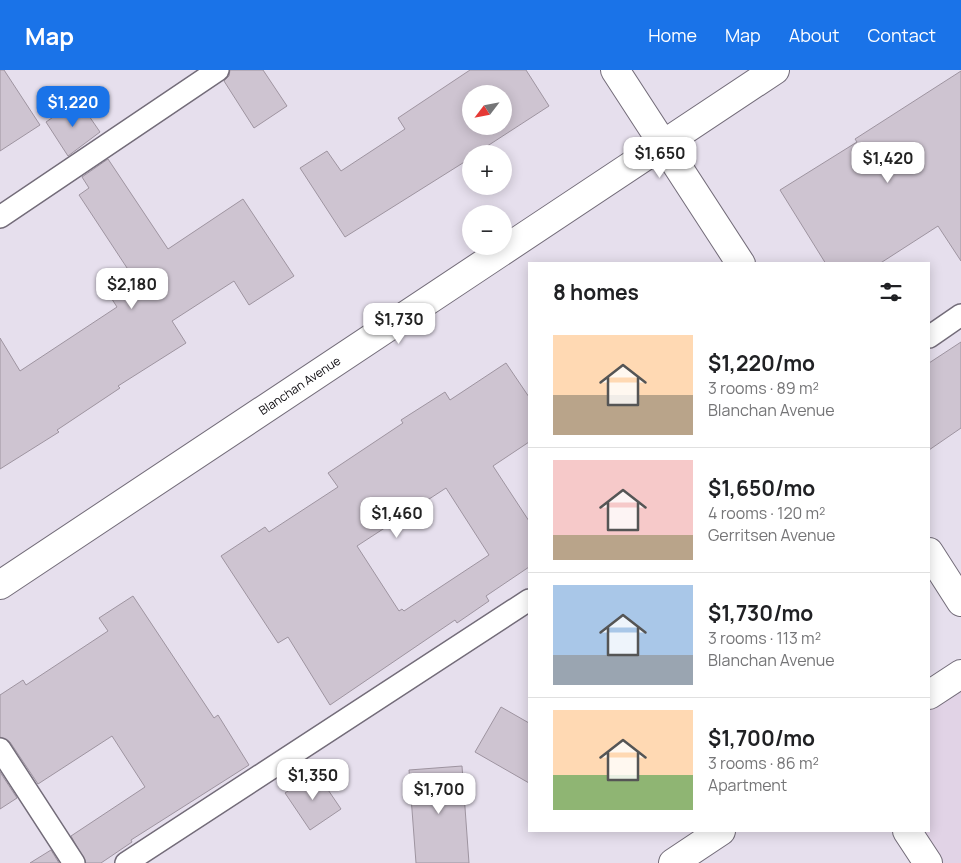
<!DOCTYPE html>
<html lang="en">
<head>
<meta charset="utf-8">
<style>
	:root { --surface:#fff; --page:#f6f6f6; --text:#202124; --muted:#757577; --line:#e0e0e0; --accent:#1a73e8 }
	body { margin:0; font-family:Manrope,sans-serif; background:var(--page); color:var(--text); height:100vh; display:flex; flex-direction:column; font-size:19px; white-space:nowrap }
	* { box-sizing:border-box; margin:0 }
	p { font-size:16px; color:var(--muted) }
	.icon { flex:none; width:28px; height:28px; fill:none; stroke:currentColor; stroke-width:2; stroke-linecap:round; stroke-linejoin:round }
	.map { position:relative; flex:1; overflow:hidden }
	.drawer { position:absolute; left:528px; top:192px; width:402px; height:570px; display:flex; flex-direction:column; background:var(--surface); border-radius:0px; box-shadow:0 2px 12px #0003 }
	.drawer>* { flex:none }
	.needle { width:32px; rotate:238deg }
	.fabs { position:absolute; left:462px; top:15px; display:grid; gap:10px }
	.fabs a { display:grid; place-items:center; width:50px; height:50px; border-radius:50%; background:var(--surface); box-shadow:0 2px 12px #0003; font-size:25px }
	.price { position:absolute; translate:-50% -42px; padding:0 11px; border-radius:10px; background:#fff; color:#222; font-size:16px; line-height:32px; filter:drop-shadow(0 1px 2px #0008) }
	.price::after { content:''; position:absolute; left:50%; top:30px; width:15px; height:11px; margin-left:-8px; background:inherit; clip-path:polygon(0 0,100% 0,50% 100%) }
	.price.selected { background:var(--accent); color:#fff }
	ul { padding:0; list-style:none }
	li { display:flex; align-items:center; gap:15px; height:125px; padding:0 25px }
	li+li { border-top:1px solid var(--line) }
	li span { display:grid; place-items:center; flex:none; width:140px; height:100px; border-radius:0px; color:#555 }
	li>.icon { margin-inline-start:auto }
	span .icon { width:60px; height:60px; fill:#fffc; stroke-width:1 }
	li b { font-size:21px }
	h2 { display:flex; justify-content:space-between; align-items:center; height:60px; padding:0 25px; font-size:21px }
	header { display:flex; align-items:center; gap:30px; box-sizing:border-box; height:70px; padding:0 25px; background:var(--accent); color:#fff }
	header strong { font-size:24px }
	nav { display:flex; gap:28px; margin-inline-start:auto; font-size:18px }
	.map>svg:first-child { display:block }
	.commercial { fill:#e1d3e6 }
	.building { fill:#cec4d1; stroke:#9e94a0; fill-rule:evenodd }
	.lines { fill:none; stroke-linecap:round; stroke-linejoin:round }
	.service-casing { stroke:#736c79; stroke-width:24 }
	.minor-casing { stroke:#736c79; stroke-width:30 }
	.secondary-casing { stroke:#736c79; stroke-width:30 }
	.service { stroke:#fff; stroke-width:21 }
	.minor { stroke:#fff; stroke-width:28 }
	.secondary { stroke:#fff; stroke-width:28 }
	.labels { text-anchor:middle; stroke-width:4.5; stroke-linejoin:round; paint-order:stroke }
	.street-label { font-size:12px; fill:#0d0b0f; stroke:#e6dfed }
</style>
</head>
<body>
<header>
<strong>Map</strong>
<nav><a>Home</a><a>Map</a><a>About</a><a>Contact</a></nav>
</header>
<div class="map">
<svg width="961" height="793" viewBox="0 0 961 793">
	<rect width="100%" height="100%" fill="#e6dfed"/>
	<path class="commercial" d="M 961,606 L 961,793 L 931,793 L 909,761 L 929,761 L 929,627 Z"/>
	<path class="building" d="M 0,0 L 4,0 L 40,55 L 0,81 Z
		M 230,0 L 263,0 L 287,36 L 254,58 L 224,11 L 229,6 Z
		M 470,0 L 526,0 L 549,36 L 475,84 L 471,84 L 466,91 L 345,167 L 300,98 L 327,81 L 341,101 L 405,59 L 398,48 ZM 471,24 L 504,24 L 504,56 L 471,56 Z
		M 961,1 L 961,191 L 938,156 L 879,194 L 826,194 L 780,120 L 857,72 L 855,69 Z
		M 78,30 L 100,62 L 68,86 L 46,52 Z
		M 108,89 L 168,179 L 243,129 L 294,206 L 249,235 L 234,211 L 172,251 L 186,273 L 118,316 L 120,318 L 57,360 L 59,362 L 0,399 L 0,268 L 20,301 L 117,237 L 108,223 L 133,207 L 79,125 L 89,118 L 82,107 Z
		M 961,272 L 961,358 L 929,380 L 929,293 Z
		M 506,293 L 529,327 L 529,372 L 493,396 L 529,451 L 529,497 L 486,526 L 489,531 L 457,553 L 455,550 L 330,635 L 288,567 L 278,573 L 221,486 L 265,457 L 269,462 L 338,417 L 328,403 L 403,353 L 401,350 L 445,322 L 450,330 ZM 446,418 L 489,485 L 404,541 L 402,539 L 399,541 L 357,476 Z
		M 133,526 L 214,648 L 218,645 L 249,695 L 131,770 L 132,772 L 101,793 L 86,793 L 71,766 L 145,717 L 112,666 L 38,714 L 10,672 L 0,667 L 0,625 L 23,610 L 26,615 L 108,561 L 99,548 Z
		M 501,637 L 529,653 L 529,713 L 475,682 Z
		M 462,696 L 469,793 L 416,793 L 409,700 Z
		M 0,702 L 17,728 L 0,739 Z
		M 316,702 L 341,739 L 310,760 L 285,723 Z
		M 51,780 L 59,793 L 30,793 Z"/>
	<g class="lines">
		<g class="service-casing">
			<path id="service" d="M 0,147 L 218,0
				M 929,267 L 961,245
				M 0,679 L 74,793
				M 126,793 L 529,530"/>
		</g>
		<g class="minor-casing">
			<g id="minor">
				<path d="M 615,0 L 741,194"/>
				<path d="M 929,482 L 961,532"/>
				<path id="s1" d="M 0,515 L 775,0"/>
				<path d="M 907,761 L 928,793"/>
			</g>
		</g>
		<g class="secondary-casing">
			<path id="secondary" d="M 929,625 L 961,604
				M 673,793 L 721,761"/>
		</g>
		<use href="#service" class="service"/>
		<use href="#minor" class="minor"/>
		<use href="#secondary" class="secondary"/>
	</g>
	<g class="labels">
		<g class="street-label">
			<text dy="4" stroke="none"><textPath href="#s1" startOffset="360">Blanchan Avenue</textPath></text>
		</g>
	</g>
</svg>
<div class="fabs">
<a><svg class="needle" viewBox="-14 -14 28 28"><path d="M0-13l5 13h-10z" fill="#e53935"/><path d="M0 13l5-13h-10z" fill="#757577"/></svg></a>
<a>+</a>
<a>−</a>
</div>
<b class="price selected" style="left:73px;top:58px">$1,220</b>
<b class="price" style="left:660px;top:109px">$1,650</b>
<b class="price" style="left:888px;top:114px">$1,420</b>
<b class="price" style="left:132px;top:240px">$2,180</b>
<b class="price" style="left:399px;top:275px">$1,730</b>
<b class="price" style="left:397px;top:469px">$1,460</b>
<b class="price" style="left:313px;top:731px">$1,350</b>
<b class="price" style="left:439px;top:745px">$1,700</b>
<section class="drawer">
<h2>8 homes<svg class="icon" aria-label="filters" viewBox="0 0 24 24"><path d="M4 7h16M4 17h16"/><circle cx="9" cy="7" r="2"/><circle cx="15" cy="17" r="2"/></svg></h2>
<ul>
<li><span style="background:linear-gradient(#ffd9b3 60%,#b9a48a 0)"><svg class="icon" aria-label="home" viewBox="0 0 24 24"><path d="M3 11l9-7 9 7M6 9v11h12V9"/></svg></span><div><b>$1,220/mo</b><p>3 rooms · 89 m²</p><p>Blanchan Avenue</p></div></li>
<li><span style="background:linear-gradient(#f6c9c9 75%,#b9a48a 0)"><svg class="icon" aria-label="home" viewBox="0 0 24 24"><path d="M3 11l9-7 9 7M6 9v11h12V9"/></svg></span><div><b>$1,650/mo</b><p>4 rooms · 120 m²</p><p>Gerritsen Avenue</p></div></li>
<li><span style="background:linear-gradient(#a9c7e8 70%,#9aa5b1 0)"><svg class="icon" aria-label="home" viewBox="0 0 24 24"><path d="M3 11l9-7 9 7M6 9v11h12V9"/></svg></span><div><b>$1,730/mo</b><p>3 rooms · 113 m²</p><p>Blanchan Avenue</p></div></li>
<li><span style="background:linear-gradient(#ffd9b3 65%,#8fb573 0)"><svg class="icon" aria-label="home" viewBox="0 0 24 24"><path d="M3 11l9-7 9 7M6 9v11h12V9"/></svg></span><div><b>$1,700/mo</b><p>3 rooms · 86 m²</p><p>Apartment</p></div></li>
</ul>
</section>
</div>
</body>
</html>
